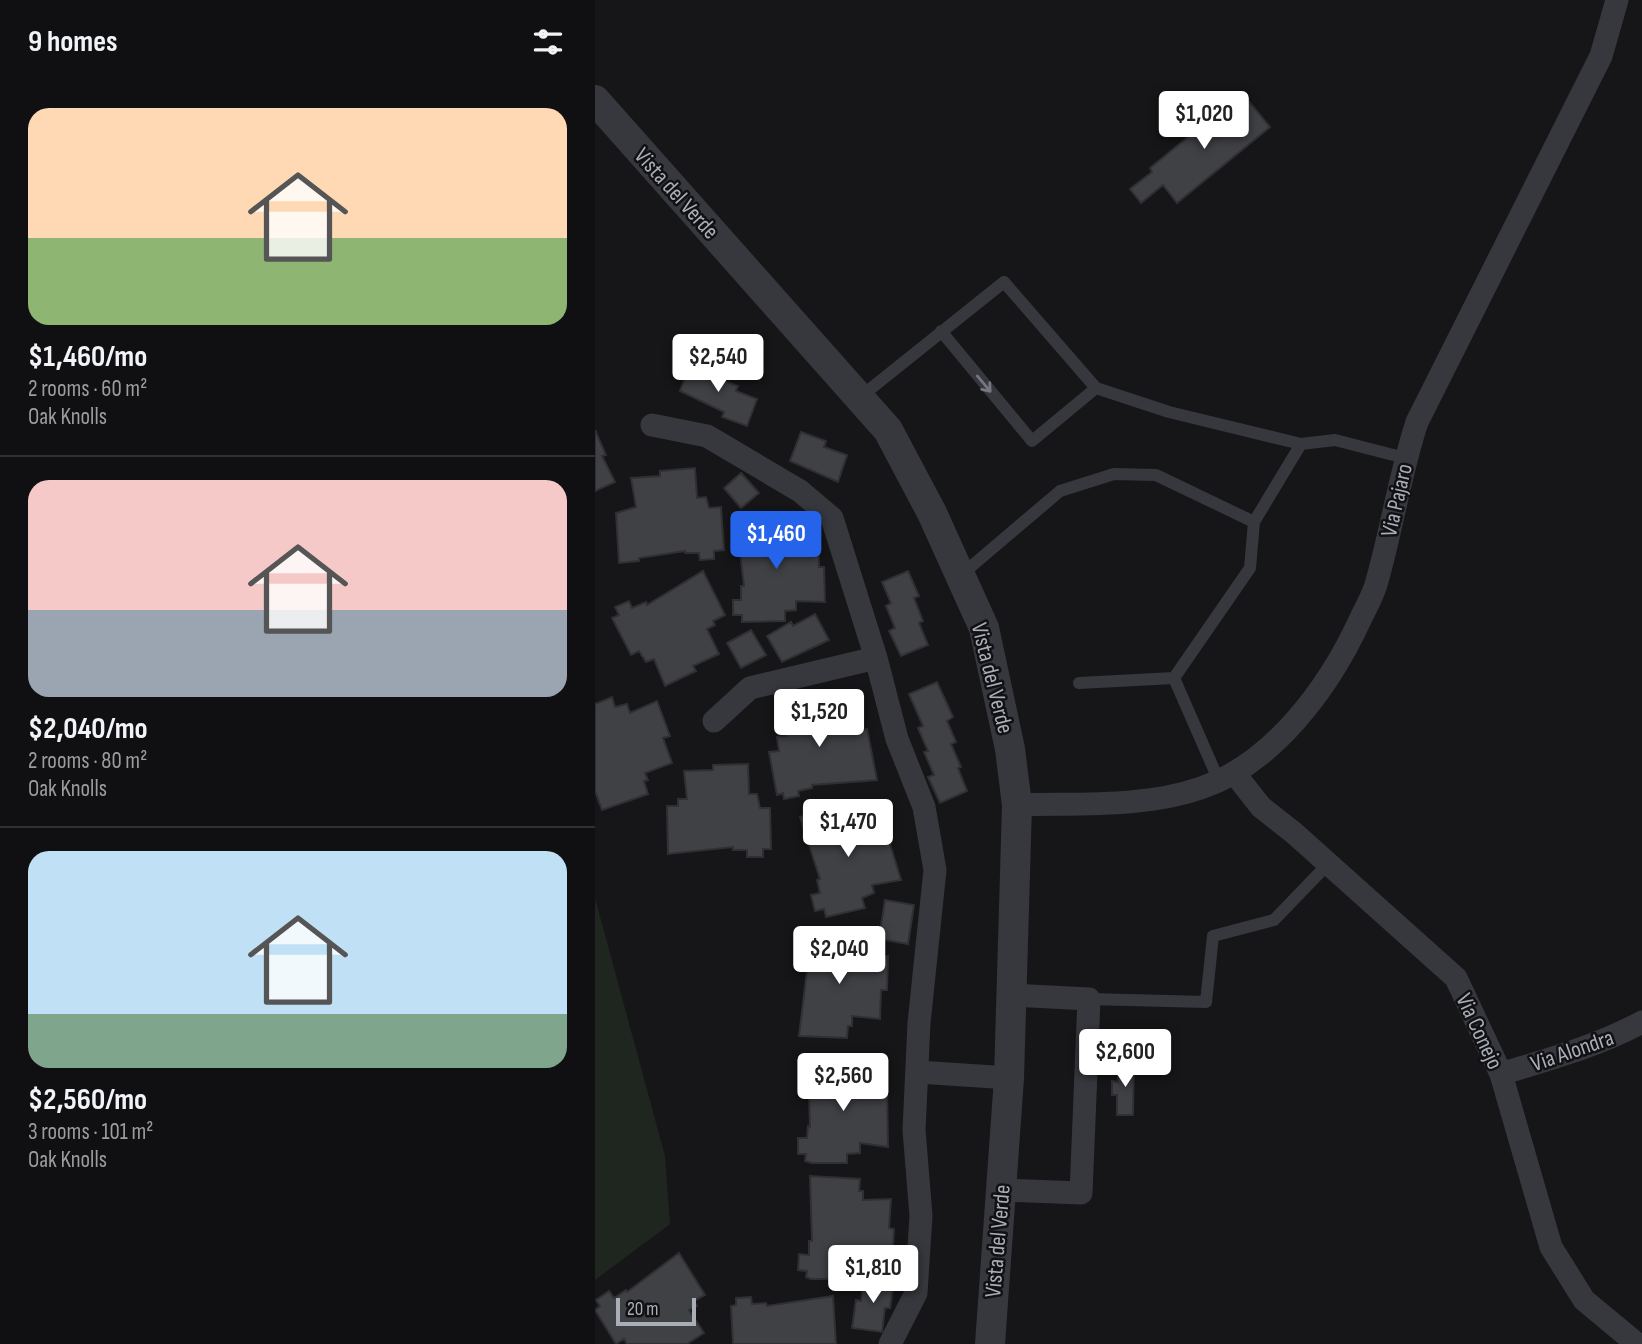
<!DOCTYPE html>
<html lang="en">
<head>
<meta charset="utf-8">
<style>
	:root { --surface:#101012; --page:#1e1e20; --text:#f1f3f6; --muted:#9c9d9f; --line:#303032; --accent:#2563eb }
	body { margin:0; font-family:"Sofia Sans Condensed",sans-serif; background:var(--page); color:var(--text); height:100vh; display:flex; flex-direction:column; font-size:26px; white-space:nowrap }
	* { box-sizing:border-box; margin:0 }
	p { font-size:23px; color:var(--muted) }
	.icon { flex:none; width:38px; height:38px; fill:none; stroke:currentColor; stroke-width:2; stroke-linecap:round; stroke-linejoin:round }
	.map { position:relative; flex:1; overflow:hidden }
	.drawer { display:flex; flex-direction:column; background:var(--surface); width:595px }
	.drawer>* { flex:none }
	.scale { position:absolute; left:21px; bottom:18px; width:80px; box-sizing:border-box; padding-left:7px; border:4px solid #a8adb8; border-top:0; font-size:19px; line-height:24px; white-space:nowrap; color:#a8adb8; -webkit-text-stroke:5px #111113; paint-order:stroke }
	.price { position:absolute; translate:-50% -60px; padding:0 16px; border-radius:7px; background:#fff; color:#222; font-size:23px; line-height:46px; filter:drop-shadow(0 2px 4px #0008) }
	.price::after { content:''; position:absolute; left:50%; top:42px; width:21px; height:16px; margin-left:-10px; background:inherit; clip-path:polygon(0 0,100% 0,50% 100%) }
	.price.on { background:var(--accent); color:#fff }
	ul { padding:0; list-style:none }
	li { display:grid; align-content:center; gap:14px; height:371px; padding:0 28px }
	li+li { border-top:2px solid var(--line) }
	li span { display:grid; place-items:center; height:217px; border-radius:21px; color:#555 }
	li>.icon { margin-inline-start:auto }
	span .icon { width:126px; height:126px; fill:#fffc; stroke-width:1 }
	li b { font-size:30px }
	h2 { display:flex; justify-content:space-between; align-items:center; height:84px; padding:0 28px; font-size:30px }
	main { display:flex; flex:1; min-height:0 }
	.map>svg:first-child { display:block }
	.green { fill:#1e261f }
	.building { fill:#404145; stroke:#303034; stroke-width:2 }
	.lines { fill:none; stroke-linecap:round; stroke-linejoin:round }
	.service { stroke:#37383d; stroke-width:12 }
	.minor { stroke:#37383d; stroke-width:23 }
	.tertiary { stroke:#37383d; stroke-width:30 }
	.oneway { stroke:#757881 }
	.labels { text-anchor:middle; stroke-width:5; stroke-linejoin:round; paint-order:stroke }
	.street-label { font-size:23px; fill:#a8adb8; stroke:#111113 }
</style>
</head>
<body>
<main>
<section class="drawer">
<h2>9 homes<svg class="icon" aria-label="filters" viewBox="0 0 24 24"><path d="M4 7h16M4 17h16"/><circle cx="9" cy="7" r="2"/><circle cx="15" cy="17" r="2"/></svg></h2>
<ul>
<li><span style="background:linear-gradient(#ffd9b3 60%,#8fb573 0)"><svg class="icon" aria-label="home" viewBox="0 0 24 24"><path d="M3 11l9-7 9 7M6 9v11h12V9"/></svg></span><div><b>$1,460/mo</b><p>2 rooms · 60 m²</p><p>Oak Knolls</p></div></li>
<li><span style="background:linear-gradient(#f6c9c9 60%,#9aa5b1 0)"><svg class="icon" aria-label="home" viewBox="0 0 24 24"><path d="M3 11l9-7 9 7M6 9v11h12V9"/></svg></span><div><b>$2,040/mo</b><p>2 rooms · 80 m²</p><p>Oak Knolls</p></div></li>
<li><span style="background:linear-gradient(#bfe0f5 75%,#7fa58c 0)"><svg class="icon" aria-label="home" viewBox="0 0 24 24"><path d="M3 11l9-7 9 7M6 9v11h12V9"/></svg></span><div><b>$2,560/mo</b><p>3 rooms · 101 m²</p><p>Oak Knolls</p></div></li>
</ul>
</section>
<div class="map">
<svg width="1047" height="1344" viewBox="0 0 1047 1344">
	<rect width="100%" height="100%" fill="#161618"/>
	<path class="green" d="M 0,898 L 70,1156 L 75,1224 L 0,1280 Z"/>
	<path class="building" d="M 647,93 L 675,127 L 582,203 L 568,185 L 546,203 L 535,189 L 557,172 L 555,168 Z
		M 96,362 L 121,372 L 119,377 L 143,386 L 141,391 L 162,399 L 152,426 L 127,417 L 129,412 L 85,391 Z
		M 0,430 L 11,455 L 7,456 L 20,482 L 0,491 Z
		M 206,432 L 231,441 L 229,447 L 252,455 L 243,482 L 195,461 Z
		M 100,468 L 102,498 L 111,497 L 114,508 L 126,507 L 129,550 L 119,551 L 119,559 L 105,560 L 104,553 L 90,553 L 90,551 L 44,558 L 44,561 L 24,563 L 21,513 L 41,507 L 36,478 L 65,476 L 65,471 Z
		M 146,473 L 164,493 L 146,508 L 129,488 Z
		M 191,518 L 195,540 L 223,537 L 224,567 L 229,567 L 230,602 L 201,601 L 201,610 L 190,611 L 190,621 L 147,622 L 147,615 L 138,615 L 138,600 L 146,600 L 146,586 L 149,586 L 141,519 Z
		M 108,571 L 130,615 L 118,621 L 120,625 L 112,629 L 124,654 L 98,666 L 101,671 L 70,686 L 59,659 L 51,662 L 44,651 L 36,655 L 17,618 L 24,615 L 20,607 L 34,601 L 37,608 L 51,602 L 52,605 Z
		M 313,571 L 324,596 L 319,598 L 328,621 L 324,623 L 333,645 L 306,656 L 294,631 L 300,628 L 291,606 L 296,603 L 287,582 Z
		M 220,614 L 234,640 L 187,662 L 172,636 L 196,622 L 198,626 Z
		M 156,630 L 171,655 L 146,668 L 132,643 Z
		M 342,682 L 358,717 L 352,721 L 361,742 L 356,744 L 366,767 L 363,768 L 372,791 L 345,803 L 333,777 L 339,775 L 329,752 L 333,751 L 323,728 L 328,726 L 314,694 Z
		M 17,697 L 20,707 L 32,704 L 35,713 L 62,701 L 75,736 L 68,738 L 77,763 L 50,773 L 53,780 L 49,781 L 53,794 L 7,810 L 0,791 L 0,704 Z
		M 218,700 L 218,705 L 247,700 L 251,730 L 260,728 L 260,732 L 272,729 L 282,780 L 217,785 L 217,788 L 203,791 L 204,796 L 189,799 L 188,793 L 182,795 L 174,752 L 184,751 L 182,737 L 191,736 L 184,707 Z
		M 153,764 L 154,794 L 162,794 L 165,808 L 175,808 L 176,849 L 168,849 L 168,857 L 152,857 L 152,850 L 138,850 L 138,847 L 73,854 L 72,806 L 83,806 L 83,799 L 92,799 L 89,771 L 118,770 L 118,765 Z
		M 252,806 L 261,826 L 287,818 L 306,880 L 277,885 L 279,893 L 267,898 L 270,908 L 231,917 L 229,909 L 220,911 L 216,895 L 225,893 L 222,880 L 225,879 L 205,817 Z
		M 290,900 L 319,905 L 313,944 L 284,939 Z
		M 211,934 L 253,936 L 253,945 L 265,947 L 264,956 L 293,956 L 292,990 L 286,990 L 285,1019 L 257,1016 L 257,1026 L 253,1026 L 252,1038 L 204,1036 L 212,970 L 211,956 L 202,956 L 203,940 L 211,940 Z
		M 213,1061 L 261,1063 L 264,1084 L 292,1083 L 293,1147 L 265,1143 L 265,1153 L 252,1154 L 252,1163 L 217,1163 L 210,1161 L 211,1154 L 203,1154 L 203,1138 L 212,1138 L 213,1126 L 215,1127 Z
		M 523,1062 L 539,1063 L 538,1115 L 522,1115 L 522,1095 L 517,1095 L 517,1081 L 523,1082 Z
		M 215,1176 L 265,1179 L 264,1191 L 268,1191 L 268,1200 L 296,1199 L 294,1228 L 299,1229 L 297,1264 L 267,1260 L 267,1269 L 254,1270 L 253,1279 L 216,1279 L 211,1277 L 212,1271 L 203,1270 L 204,1254 L 214,1255 L 214,1241 L 217,1241 Z
		M 84,1253 L 110,1295 L 99,1301 L 102,1306 L 94,1310 L 109,1333 L 92,1344 L 32,1344 L 29,1339 L 21,1344 L 0,1310 L 5,1306 L 1,1300 L 14,1291 L 19,1298 L 31,1290 L 32,1292 Z
		M 269,1277 L 299,1281 L 295,1308 L 290,1308 L 287,1332 L 257,1328 L 261,1300 L 266,1301 Z
		M 238,1296 L 241,1344 L 138,1344 L 136,1306 L 141,1305 L 141,1298 L 156,1297 L 157,1304 L 171,1303 L 172,1306 Z"/>
	<g class="lines">
		<path class="service" d="M 346,331 L 437,441 L 501,388
			M 264,398 L 409,282 L 501,388 L 574,412 L 706,444
			M 365,576 L 465,491 L 519,474 L 561,475 L 659,522
			M 484,683 L 579,678
			M 624,781 L 579,678 L 655,568 L 659,522 L 706,444 L 740,440 L 810,458
			M 494,999 L 611,1002 L 618,936 L 679,920 L 733,864"/>
		<path class="minor" d="M 57,425 L 112,436 L 205,491 L 237,518 L 281,658 L 302,739 L 329,807 L 340,870 L 324,1023 L 319,1130 L 326,1216 L 321,1293 L 295,1344
			M 119,721 L 155,688 L 281,658
			M 640,774 L 666,807 L 699,833 L 861,978 L 906,1074 L 956,1247 L 989,1300 L 1042,1344
			M 422,805 C 483,803 548,808 606,788 C 679,763 734,687 765,620 C 771,607 779,594 782,581 C 797,528 805,474 822,422 L 1006,56 L 1022,0
			M 323,1072 L 414,1078
			M 906,1074 C 954,1059 1003,1046 1047,1022
			M 406,1190 L 486,1193 L 494,999 L 417,995"/>
		<path class="tertiary" d="M 0,100 L 293,430 L 337,513 L 389,628 L 415,749 L 422,805 L 414,1078 L 395,1344"/>
	</g>
	<defs><path id="oneway-shaft" d="M-6 0H5M1.5-3L5.5 0L1.5 3" fill="none" stroke-width="1.6" stroke-linecap="round" stroke-linejoin="round" transform="scale(1.75)"/></defs>
	<use class="oneway" href="#oneway-shaft" transform="translate(389 384) rotate(50)"/>
	<g class="labels">
		<g class="street-label">
			<text transform="translate(82 193) rotate(48)" y="8">Vista del Verde</text>
			<text transform="translate(801 500) rotate(-77)" y="8">Via Pajaro</text>
			<text transform="translate(398 678) rotate(76)" y="8">Vista del Verde</text>
			<text transform="translate(885 1031) rotate(65)" y="8">Via Conejo</text>
			<text transform="translate(977 1050) rotate(-19)" y="8">Via Alondra</text>
			<text transform="translate(402 1241) rotate(-85)" y="8">Vista del Verde</text>
		</g>
	</g>
</svg>
<div class="scale">20 m</div>
<b class="price" style="left:609px;top:151px">$1,020</b>
<b class="price" style="left:123px;top:394px">$2,540</b>
<b class="price on" style="left:181px;top:571px">$1,460</b>
<b class="price" style="left:224px;top:749px">$1,520</b>
<b class="price" style="left:253px;top:859px">$1,470</b>
<b class="price" style="left:244px;top:986px">$2,040</b>
<b class="price" style="left:530px;top:1089px">$2,600</b>
<b class="price" style="left:248px;top:1113px">$2,560</b>
<b class="price" style="left:278px;top:1305px">$1,810</b>
</div>
</main>
</body>
</html>
